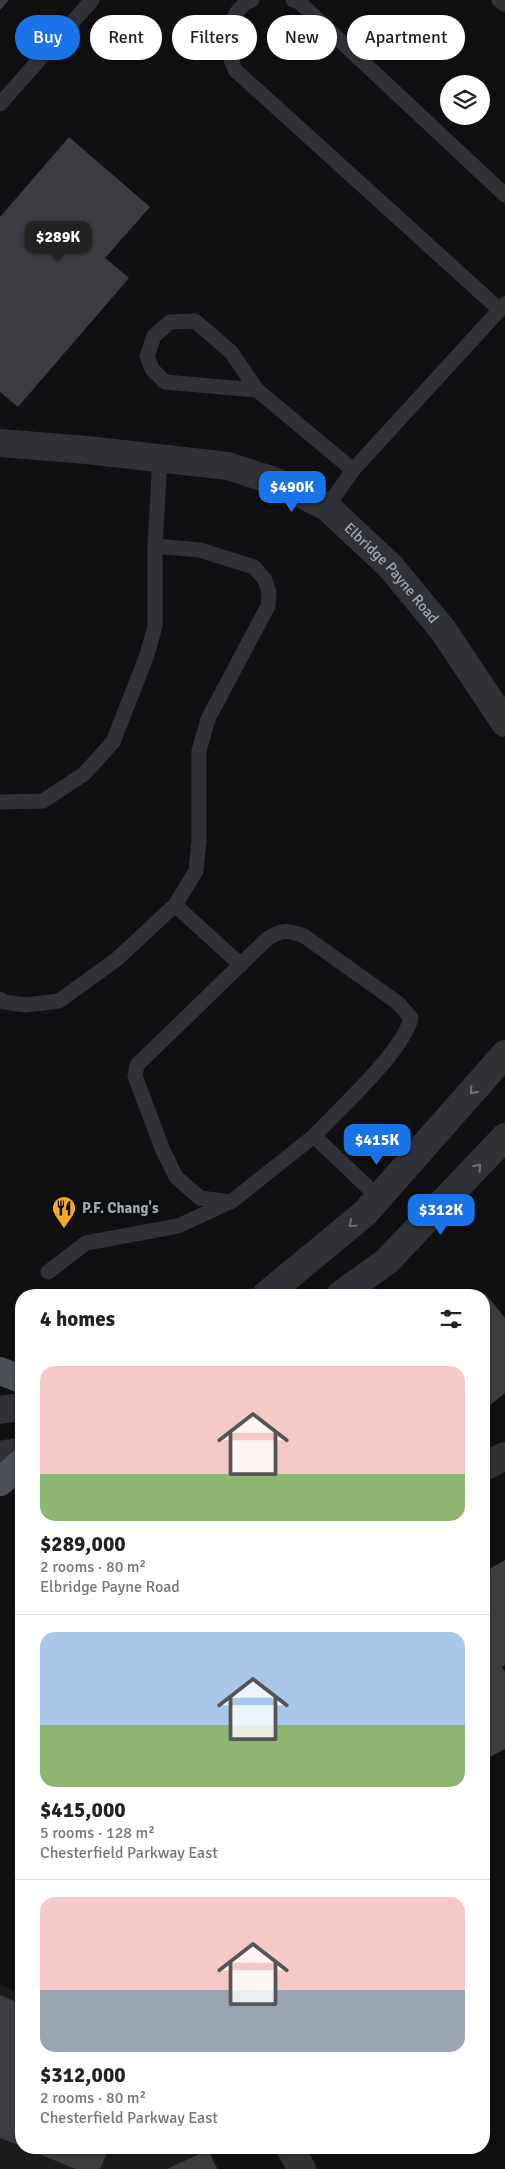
<!DOCTYPE html>
<html lang="en">
<head>
<meta charset="utf-8">
<style>
	:root { --surface:#fff; --page:#f6f6f6; --text:#222; --muted:#767676; --line:#e0e0e0; --accent:#1a73e8 }
	body { margin:0; font-family:Signika,sans-serif; background:var(--page); color:var(--text); height:100vh; display:flex; flex-direction:column; font-size:19px; white-space:nowrap }
	* { box-sizing:border-box; margin:0 }
	p { font-size:16px; color:var(--muted) }
	.icon { flex:none; width:28px; height:28px; fill:none; stroke:currentColor; stroke-width:2; stroke-linecap:round; stroke-linejoin:round }
	.map { position:relative; flex:1; overflow:hidden }
	.sheet { position:absolute; left:15px; top:1289px; width:475px; height:865px; display:flex; flex-direction:column; background:var(--surface); border-radius:20px; box-shadow:0 1px 4px #0004 }
	.sheet>* { flex:none }
	.top-card { position:absolute; left:15px; top:15px; width:475px; height:45px; display:flex; gap:10px }
	.controls { position:absolute; left:440px; top:75px; display:grid; gap:10px }
	.controls a { display:grid; place-items:center; width:50px; height:50px; border-radius:50%; background:var(--surface); box-shadow:0 1px 4px #0004; font-size:25px }
	.price { position:absolute; translate:-50% -42px; padding:0 11px; border-radius:10px; background:var(--accent); color:#fff; font-size:16px; line-height:32px; filter:drop-shadow(0 1px 2px #0008) }
	.price::after { content:''; position:absolute; left:50%; top:30px; width:15px; height:11px; margin-left:-8px; background:inherit; clip-path:polygon(0 0,100% 0,50% 100%) }
	.price.active { background:#222; color:#fff }
	ul { padding:0; list-style:none }
	li { display:grid; align-content:center; gap:10px; height:265px; padding:0 25px }
	li+li { border-top:1px solid var(--line) }
	li span { display:grid; place-items:center; height:155px; border-radius:15px; color:#555 }
	li>.icon { margin-inline-start:auto }
	span .icon { width:90px; height:90px; fill:#fffc; stroke-width:1 }
	li b { font-size:21px }
	h2 { display:flex; justify-content:space-between; align-items:center; height:60px; padding:0 25px; font-size:21px }
	.chip { padding:0 18px; border-radius:22px; background:var(--surface); box-shadow:0 1px 4px #0004; font-size:18px; line-height:45px }
	.chip.active { background:var(--accent); color:#fff }
	.map>svg:first-child { display:block }
	.built { fill:#1c1c1f }
	.building { fill:#3c3d42 }
	.lines { fill:none; stroke-linecap:round; stroke-linejoin:round }
	.service { stroke:#313237; stroke-width:15 }
	.minor { stroke:#313237; stroke-width:28 }
	.tertiary { stroke:#313237; stroke-width:28 }
	.primary { stroke:#4d4f56; stroke-width:28 }
	.oneway { stroke:#6f727b }
	.labels { text-anchor:middle; stroke-width:5; stroke-linejoin:round; paint-order:stroke }
	.street-label { font-size:15px; fill:#a1a7b3; stroke:#0b0c0d }
	.poi-label { font-size:15px; font-weight:bold; fill:#a1a7b3; stroke:#0b0c0d; text-anchor:start }
</style>
</head>
<body>
<div class="map">
<svg width="505" height="2169" viewBox="0 0 505 2169">
	<rect width="100%" height="100%" fill="#101012"/>
	<path class="built" d="M 0,1984 L 21,1994 L 21,2148 L 209,2148 L 219,2169 L 0,2169 Z"/>
	<path class="building" d="M 0,0 L 9,0 L 0,10 Z
		M 69,137 L 150,207 L 105,258 L 129,278 L 18,407 L 0,392 L 0,217 Z
		M 485,1293 L 505,1318 L 505,1393 L 484,1410 L 484,1295 Z
		M 505,1560 L 505,1665 L 502,1667 L 505,1672 L 505,1749 L 484,1760 L 484,1572 Z
		M 0,1995 L 21,2004 L 21,2146 L 0,2138 Z
		M 24,2148 L 109,2148 L 100,2169 L 76,2169 Z
		M 208,2150 L 217,2169 L 167,2169 Z"/>
	<g class="lines">
		<path class="service" d="M 252,0 C 235,6 227,29 228,47 C 228,54 233,63 235,70 L 500,310
			M 293,0 L 299,2 L 505,195
			M 499,0 L 505,5
			M 0,104 L 92,0
			M 257,390 L 165,382 L 152,369 L 147,356 L 154,336 L 170,322 L 195,321 L 231,352 L 257,390 L 353,470
			M 160,458 L 155,546 L 200,550 L 254,567 L 265,580 L 269,592 L 268,606 L 208,719 L 199,751 L 199,841 L 196,871 L 175,905 L 241,965
			M 327,507 L 353,470 L 505,304
			M 0,802 L 43,801 L 84,774 L 113,742 L 147,655 L 155,626 L 155,546
			M 0,999 L 4,1002 L 26,1005 L 59,1001 L 117,959 L 175,905
			M 314,1136 C 339,1109 403,1052 411,1018 L 398,1003 L 304,936 C 288,930 282,929 267,939 L 137,1065 L 135,1076 L 162,1148 L 176,1177 L 200,1198 L 231,1202 L 314,1136 L 378,1197
			M 48,1272 L 86,1243 L 178,1226 L 230,1202"/>
		<g class="minor">
			<path id="s1" d="M 0,443 L 87,450 L 228,466 L 277,482 L 327,507 L 390,566 L 443,630 L 505,723"/>
			<path d="M 484,1467 L 505,1456"/>
			<path d="M 290,2148 L 302,2169"/>
		</g>
		<path class="tertiary" d="M 266,1295 L 365,1213 L 505,1054
			M 340,1295 L 387,1261 L 505,1137
			M 0,1410 L 21,1407
			M 0,1455 L 21,1451"/>
		<path class="primary" d="M 0,1371 L 21,1379
			M 0,1482 L 21,1463"/>
	</g>
	<defs><path id="oneway-chevron" d="M-2-3.5L2.5 0L-2 3.5" fill="none" stroke-width="1.6" stroke-linecap="round" stroke-linejoin="round" transform="scale(1.25)"/></defs>
	<g class="oneway">
		<use href="#oneway-chevron" transform="translate(473 1091) rotate(132)"/>
		<use href="#oneway-chevron" transform="translate(478 1167) rotate(-48)"/>
		<use href="#oneway-chevron" transform="translate(352 1224) rotate(140)"/>
	</g>
	<defs>
		<g id="restaurant-pin" transform="scale(1.25)"><path d="M0 17L-7.5 6A9.5 9.5 0 1 1 7.5 6Z" fill="#f6a924" stroke="#0b0c0d"/><path d="M-5-6h1v4h1v-4h1v4h1v-4h1v5L-1.5 .5V6h-2V.5L-5-1ZM5-6V6H3V1.5H1.5Q1.5-4 5-6Z" fill="#111"/></g>
	</defs>
	<g fill-rule="evenodd">
		<use href="#restaurant-pin" x="64" y="1208"/>
	</g>
	<g class="labels">
		<g class="street-label">
			<text dy="5" stroke="none"><textPath href="#s1" startOffset="429">Elbridge Payne Road</textPath></text>
		</g>
		<g class="poi-label">
			<text x="82" y="1213">P.F. Chang's</text>
		</g>
	</g>
</svg>
<div class="controls">
<a><svg class="icon" aria-label="layers" viewBox="0 0 24 24"><path d="M12 4l9 5-9 5-9-5zM3 14l9 5 9-5"/></svg></a>
</div>
<b class="price active" style="left:58px;top:263px">$289K</b>
<b class="price" style="left:292px;top:513px">$490K</b>
<b class="price" style="left:377px;top:1166px">$415K</b>
<b class="price" style="left:441px;top:1236px">$312K</b>
<div class="top-card">
<a class="chip active">Buy</a>
<a class="chip">Rent</a>
<a class="chip">Filters</a>
<a class="chip">New</a>
<a class="chip">Apartment</a>
</div>
<section class="sheet">
<h2>4 homes<svg class="icon" aria-label="filters" viewBox="0 0 24 24"><path d="M4 7h16M4 17h16"/><circle cx="9" cy="7" r="2"/><circle cx="15" cy="17" r="2"/></svg></h2>
<ul>
<li><span style="background:linear-gradient(#f6c9c9 70%,#8fb573 0)"><svg class="icon" aria-label="home" viewBox="0 0 24 24"><path d="M3 11l9-7 9 7M6 9v11h12V9"/></svg></span><div><b>$289,000</b><p>2 rooms · 80 m²</p><p>Elbridge Payne Road</p></div></li>
<li><span style="background:linear-gradient(#a9c7e8 60%,#8fb573 0)"><svg class="icon" aria-label="home" viewBox="0 0 24 24"><path d="M3 11l9-7 9 7M6 9v11h12V9"/></svg></span><div><b>$415,000</b><p>5 rooms · 128 m²</p><p>Chesterfield Parkway East</p></div></li>
<li><span style="background:linear-gradient(#f6c9c9 60%,#9aa5b1 0)"><svg class="icon" aria-label="home" viewBox="0 0 24 24"><path d="M3 11l9-7 9 7M6 9v11h12V9"/></svg></span><div><b>$312,000</b><p>2 rooms · 80 m²</p><p>Chesterfield Parkway East</p></div></li>
</ul>
</section>
</div>
</body>
</html>
